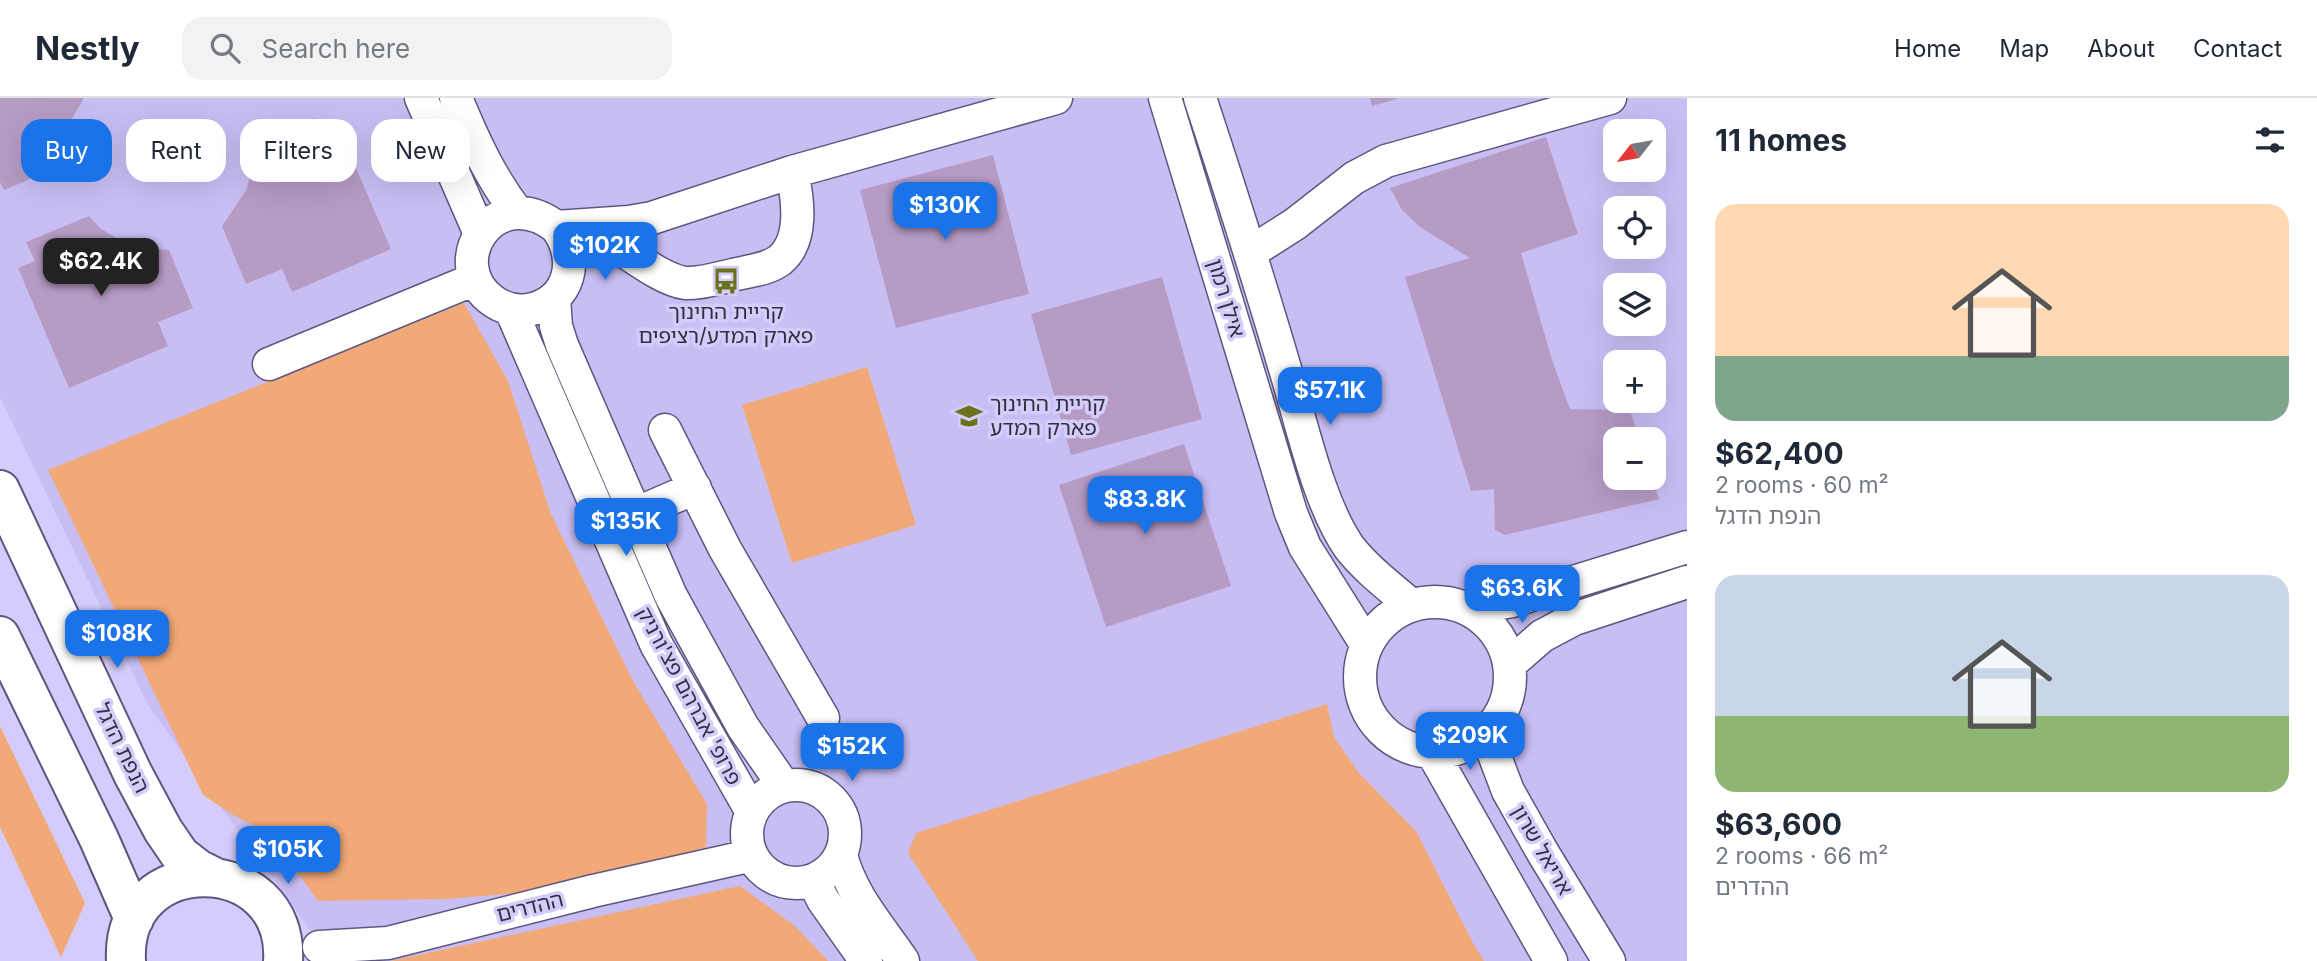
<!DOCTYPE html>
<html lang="en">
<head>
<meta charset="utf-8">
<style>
	:root { --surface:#fff; --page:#f2f2f3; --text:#1f2937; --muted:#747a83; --line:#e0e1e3; --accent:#1a73e8 }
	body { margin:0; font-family:Inter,"Noto Sans Hebrew",sans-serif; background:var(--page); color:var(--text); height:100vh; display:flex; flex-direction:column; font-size:26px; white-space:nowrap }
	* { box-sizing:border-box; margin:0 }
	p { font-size:23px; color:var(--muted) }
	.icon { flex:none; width:38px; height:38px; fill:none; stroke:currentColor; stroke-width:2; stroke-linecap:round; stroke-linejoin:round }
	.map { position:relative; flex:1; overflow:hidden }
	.panel { display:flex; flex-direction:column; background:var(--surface); width:630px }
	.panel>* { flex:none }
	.guide { position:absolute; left:21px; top:21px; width:665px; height:63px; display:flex; gap:14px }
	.needle { width:46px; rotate:239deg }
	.controls { position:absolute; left:1603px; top:21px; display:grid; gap:14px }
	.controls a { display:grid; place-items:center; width:63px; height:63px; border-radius:14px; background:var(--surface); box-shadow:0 7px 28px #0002; font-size:35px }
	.price { position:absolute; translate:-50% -60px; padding:0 16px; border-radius:14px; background:var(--accent); color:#fff; font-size:23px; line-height:46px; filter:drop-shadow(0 2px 4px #0008) }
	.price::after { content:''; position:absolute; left:50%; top:42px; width:21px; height:16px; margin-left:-10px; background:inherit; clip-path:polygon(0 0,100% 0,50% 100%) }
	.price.on { background:#222; color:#fff }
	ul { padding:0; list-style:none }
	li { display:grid; align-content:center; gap:14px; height:371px; padding:0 28px }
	li span { display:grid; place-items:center; height:217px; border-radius:21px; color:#555 }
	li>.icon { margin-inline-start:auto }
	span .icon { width:126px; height:126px; fill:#fffc; stroke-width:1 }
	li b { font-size:30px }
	h2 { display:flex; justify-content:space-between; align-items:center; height:84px; padding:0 28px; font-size:30px }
	.pill { padding:0 24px; border-radius:21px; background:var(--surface); box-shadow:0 7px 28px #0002; font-size:24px; line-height:63px }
	.pill.on { background:var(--accent); color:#fff }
	header { display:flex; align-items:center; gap:42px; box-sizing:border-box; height:98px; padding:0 35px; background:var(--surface); border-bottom:2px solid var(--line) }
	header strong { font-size:33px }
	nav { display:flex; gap:38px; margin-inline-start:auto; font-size:24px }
	.search { width:490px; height:63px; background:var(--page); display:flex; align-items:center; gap:18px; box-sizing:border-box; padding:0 24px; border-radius:21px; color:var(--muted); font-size:26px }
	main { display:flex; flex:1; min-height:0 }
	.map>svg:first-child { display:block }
	.built { fill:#c9bef4; fill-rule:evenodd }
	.green { fill:#f2a978 }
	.building { fill:#b69bc4 }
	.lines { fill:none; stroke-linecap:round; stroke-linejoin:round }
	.minor-casing { stroke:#5f567f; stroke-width:35 }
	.major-casing { stroke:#5f567f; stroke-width:42 }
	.minor { stroke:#fff; stroke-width:32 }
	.major { stroke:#fff; stroke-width:38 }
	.labels { text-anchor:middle; stroke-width:7; stroke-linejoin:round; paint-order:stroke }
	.street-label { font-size:21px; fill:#332f41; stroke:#d6ccfb }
	.poi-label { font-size:21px; fill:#332f41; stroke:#d6ccfb }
</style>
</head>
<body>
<header>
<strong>Nestly</strong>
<div class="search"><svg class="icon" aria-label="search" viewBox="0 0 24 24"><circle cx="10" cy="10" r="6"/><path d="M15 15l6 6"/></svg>Search here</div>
<nav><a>Home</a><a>Map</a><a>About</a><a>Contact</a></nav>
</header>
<main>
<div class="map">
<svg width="1687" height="863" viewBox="0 0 1687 863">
	<rect width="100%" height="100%" fill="#d6ccfb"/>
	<path class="built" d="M 0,0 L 1687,0 L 1687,863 L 332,863 L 148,607 L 0,299 ZM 1615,33 L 1654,33 L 1654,72 L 1615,72 ZM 1615,110 L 1654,110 L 1654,149 L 1615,149 ZM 1615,187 L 1654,187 L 1654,226 L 1615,226 ZM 1615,264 L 1654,264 L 1654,303 L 1615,303 ZM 1615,341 L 1654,341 L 1654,380 L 1615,380 Z"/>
	<path class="green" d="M 464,205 L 508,283 L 551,416 L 633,583 L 707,706 L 706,749 L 555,792 L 446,801 L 318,803 L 270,736 L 233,717 L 203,697 L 48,372 Z
		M 867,269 L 916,427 L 792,465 L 742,307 Z
		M 1327,606 L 1334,639 L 1359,675 L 1416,733 L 1473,845 L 1484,863 L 978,863 L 908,755 L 916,735 Z
		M 0,628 L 85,805 L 61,859 L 0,729 Z
		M 740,788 L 795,828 L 828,863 L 390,863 Z"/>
	<path class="building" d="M 0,0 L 84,0 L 71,22 L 65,48 L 66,66 L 4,92 L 0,84 Z
		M 1370,0 L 1397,0 L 1397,1 L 1372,8 Z
		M 314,20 L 322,39 L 339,31 L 391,151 L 292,194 L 282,171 L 246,186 L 222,128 L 247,91 L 253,64 L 252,47 Z
		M 1546,39 L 1578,136 L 1521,155 L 1552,262 L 1570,311 L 1630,312 L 1639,341 L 1615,341 L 1615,380 L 1652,380 L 1659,401 L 1505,437 L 1495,432 L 1494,391 L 1471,393 L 1405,179 L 1470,160 L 1420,129 L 1402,112 L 1390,90 Z
		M 993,57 L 1029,196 L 896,230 L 860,92 Z
		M 89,118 L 101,131 L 125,145 L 145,150 L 169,152 L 193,210 L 158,224 L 168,248 L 69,290 L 18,170 L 35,163 L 26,144 Z
		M 1162,179 L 1202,321 L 1071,357 L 1031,216 Z
		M 1184,346 L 1231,488 L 1106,529 L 1059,387 Z"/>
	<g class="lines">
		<g class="minor-casing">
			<path id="minor" d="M 421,0 L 480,136
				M 456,0 C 473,41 490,79 517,114
				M 1165,0 L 1291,415 L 1305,449 L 1366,546
				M 1200,0 C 1230,91 1259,182 1286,274 C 1302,326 1318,404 1349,449 C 1366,471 1390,489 1411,507
				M 556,129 C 580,160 571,204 528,212 C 516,214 503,210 493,203 C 441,166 494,82 556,129 L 629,124 L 652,120 L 792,74 L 1056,0
				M 613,146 C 633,158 663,182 685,185 C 700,186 719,180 733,177 C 748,173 767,172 780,162 C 804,142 798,101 792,74
				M 1251,154 L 1295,126 L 1354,80 L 1386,63 L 1610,0
				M 554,200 L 556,228 L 562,247 L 671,498 L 743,629 L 784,688
				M 511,212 L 656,546 L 752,714
				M 269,266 L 475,181
				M 665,332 L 725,451 L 823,620
				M 635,416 L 695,390
				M1360 579a75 75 0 1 1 150 0a75 75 0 1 1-150 0Z
				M 1468,511 L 1512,503 L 1687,449
				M 1509,567 L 1542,538 L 1574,521 L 1687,484
				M 1486,635 L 1508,693 L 1543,755 L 1609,863
				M 1432,654 L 1551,863
				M747 736a49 49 0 1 1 98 0a49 49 0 1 1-98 0Z
				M 841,757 C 851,797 880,829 903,863
				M 813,782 L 823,802 L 866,863
				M 319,849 L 388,845 L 593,793 L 740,760"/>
		</g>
		<g class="major-casing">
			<path id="major" d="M 0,392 L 133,676 L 163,732 L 180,757 L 198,771 L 212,778
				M 0,538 L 99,741 L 134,821
				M 126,863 C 120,750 290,753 283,863"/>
		</g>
		<use href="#minor" class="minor"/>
		<use href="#major" class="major"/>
	</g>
	<defs>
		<g id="bus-bare" transform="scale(2.1)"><path d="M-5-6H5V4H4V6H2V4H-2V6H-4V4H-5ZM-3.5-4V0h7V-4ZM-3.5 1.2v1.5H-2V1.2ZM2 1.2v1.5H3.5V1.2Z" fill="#6b721b" stroke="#d6ccfb" stroke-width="2.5" paint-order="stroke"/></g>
		<g id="school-bare" transform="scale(2.1)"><path d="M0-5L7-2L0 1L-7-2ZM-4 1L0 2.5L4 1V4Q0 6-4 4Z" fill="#6b721b" stroke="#d6ccfb" stroke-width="2.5" paint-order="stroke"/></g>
	</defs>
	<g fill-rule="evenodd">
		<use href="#bus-bare" x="726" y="183"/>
		<use href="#school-bare" x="969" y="318"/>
	</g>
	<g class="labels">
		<g class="street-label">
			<text transform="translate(1226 200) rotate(73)" y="7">אילן רמון</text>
			<text transform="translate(689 598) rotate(62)" y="7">פרופ' אברהם פצ'ורניק</text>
			<text transform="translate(122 650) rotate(64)" y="7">הנפת הדגל</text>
			<text transform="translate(1542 752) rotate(60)" y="7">אריאל שרון</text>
			<text transform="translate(530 809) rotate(-14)" y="7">ההדרים</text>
		</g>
		<g class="poi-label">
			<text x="726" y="221">קריית החינוך<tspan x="726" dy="24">פארק המדע/רציפים</tspan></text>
			<text x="990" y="313" text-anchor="start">קריית החינוך<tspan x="990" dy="24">פארק המדע</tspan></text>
		</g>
	</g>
</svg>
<div class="controls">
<a><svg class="needle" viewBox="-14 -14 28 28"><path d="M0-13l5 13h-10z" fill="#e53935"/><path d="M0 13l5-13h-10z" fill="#747a83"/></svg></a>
<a><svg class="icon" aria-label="locate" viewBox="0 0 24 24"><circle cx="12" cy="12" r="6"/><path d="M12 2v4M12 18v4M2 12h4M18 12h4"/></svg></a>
<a><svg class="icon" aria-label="layers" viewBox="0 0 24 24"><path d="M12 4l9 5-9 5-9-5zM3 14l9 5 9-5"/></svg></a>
<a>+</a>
<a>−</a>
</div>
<b class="price" style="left:945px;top:144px">$130K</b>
<b class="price" style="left:605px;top:184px">$102K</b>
<b class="price on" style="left:101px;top:200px">$62.4K</b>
<b class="price" style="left:1330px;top:329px">$57.1K</b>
<b class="price" style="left:1145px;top:438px">$83.8K</b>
<b class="price" style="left:626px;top:460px">$135K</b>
<b class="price" style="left:1522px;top:527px">$63.6K</b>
<b class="price" style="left:117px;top:572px">$108K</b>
<b class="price" style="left:1470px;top:674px">$209K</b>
<b class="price" style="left:852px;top:685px">$152K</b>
<b class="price" style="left:288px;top:788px">$105K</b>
<div class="guide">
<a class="pill on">Buy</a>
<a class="pill">Rent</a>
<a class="pill">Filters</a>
<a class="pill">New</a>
</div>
</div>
<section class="panel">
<h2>11 homes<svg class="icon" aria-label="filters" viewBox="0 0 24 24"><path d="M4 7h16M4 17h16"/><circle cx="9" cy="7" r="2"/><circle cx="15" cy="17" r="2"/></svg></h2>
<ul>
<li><span style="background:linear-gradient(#ffd9b3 70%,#7fa58c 0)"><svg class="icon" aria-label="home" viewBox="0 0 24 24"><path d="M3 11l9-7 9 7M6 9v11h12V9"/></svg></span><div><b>$62,400</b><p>2 rooms · 60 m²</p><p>הנפת הדגל</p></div></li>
<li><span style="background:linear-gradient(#c9d6e8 65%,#8fb573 0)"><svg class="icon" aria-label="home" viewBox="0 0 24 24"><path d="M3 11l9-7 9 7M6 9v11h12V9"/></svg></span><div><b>$63,600</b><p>2 rooms · 66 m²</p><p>ההדרים</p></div></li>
</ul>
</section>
</main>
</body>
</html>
